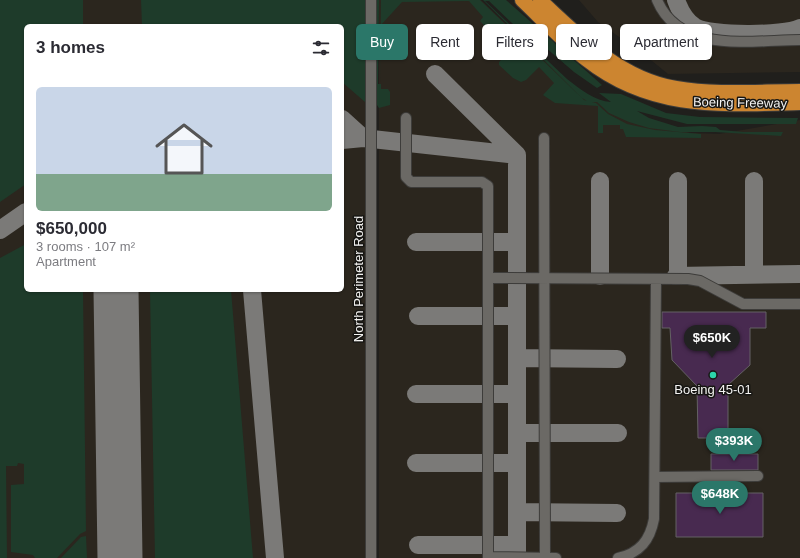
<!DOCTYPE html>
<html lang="en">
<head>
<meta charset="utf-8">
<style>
	:root { --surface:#fff; --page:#f7f7f7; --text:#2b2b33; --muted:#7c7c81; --accent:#2b7769 }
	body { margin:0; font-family:Arial,sans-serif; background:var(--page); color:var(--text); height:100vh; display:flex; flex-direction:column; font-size:15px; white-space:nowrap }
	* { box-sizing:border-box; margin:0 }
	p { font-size:13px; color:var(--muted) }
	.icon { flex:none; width:22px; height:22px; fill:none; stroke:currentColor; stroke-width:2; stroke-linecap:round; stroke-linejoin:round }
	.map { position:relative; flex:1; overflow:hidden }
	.side { position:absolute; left:24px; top:24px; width:320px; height:268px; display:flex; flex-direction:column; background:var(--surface); border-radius:6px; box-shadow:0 1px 3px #0004 }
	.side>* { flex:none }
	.banner { position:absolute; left:356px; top:24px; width:380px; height:36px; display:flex; gap:8px }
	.price { position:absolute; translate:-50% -34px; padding:0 9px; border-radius:14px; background:var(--accent); color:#fff; font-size:13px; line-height:26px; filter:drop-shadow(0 1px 2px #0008) }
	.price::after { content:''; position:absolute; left:50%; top:24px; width:12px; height:9px; margin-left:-6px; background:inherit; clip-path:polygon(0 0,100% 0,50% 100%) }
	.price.current { background:#222; color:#fff }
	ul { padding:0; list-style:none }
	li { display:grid; align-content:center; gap:8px; height:212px; padding:0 12px }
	li span { display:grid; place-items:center; height:124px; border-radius:6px; color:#555 }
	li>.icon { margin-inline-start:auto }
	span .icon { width:72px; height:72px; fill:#fffc; stroke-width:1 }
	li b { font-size:17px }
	h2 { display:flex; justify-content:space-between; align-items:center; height:48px; padding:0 12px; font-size:17px }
	.chip { padding:0 14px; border-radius:6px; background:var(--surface); box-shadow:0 1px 3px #0004; font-size:14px; line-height:36px }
	.chip.current { background:var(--accent); color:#fff }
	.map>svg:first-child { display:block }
	.built { fill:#2b261e; fill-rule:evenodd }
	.green { fill:#1e3b2a }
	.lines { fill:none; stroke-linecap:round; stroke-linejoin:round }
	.taxiway { stroke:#7b7a78; stroke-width:18 }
	.runway { stroke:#7b7a78; stroke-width:45 }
	.building { fill:#482a50; stroke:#646164 }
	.minor-casing { stroke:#3d3c3a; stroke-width:12 }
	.highway-casing { stroke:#3d3c3a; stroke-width:16 }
	.minor { stroke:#6b6965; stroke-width:10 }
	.highway { stroke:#cc8530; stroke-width:14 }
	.poi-dot { fill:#2cd5ab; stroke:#171613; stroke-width:1.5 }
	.labels { text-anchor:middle; stroke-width:3; stroke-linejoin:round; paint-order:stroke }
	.street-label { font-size:13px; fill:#f4f3f1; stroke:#171613 }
	.poi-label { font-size:13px; fill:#f4f3f1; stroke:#171613 }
</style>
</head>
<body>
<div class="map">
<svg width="800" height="558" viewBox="0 0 800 558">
	<rect width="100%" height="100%" fill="#201f1c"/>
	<path class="built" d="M 0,0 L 368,0 L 368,558 L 0,558 ZM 26,26 L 342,26 L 342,290 L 26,290 Z
		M 379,0 L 481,0 L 553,69 L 591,98 L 666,128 L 692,133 L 719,134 L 800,120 L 800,558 L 379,558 Z
		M 579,0 L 800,0 L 800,72 L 668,74 L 646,56 L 598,22 Z"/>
	<path class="green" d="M 0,0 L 83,0 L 83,26 L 26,26 L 26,184 L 0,202 Z
		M 141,0 L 366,0 L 367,101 L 365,102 L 342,82 L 342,26 L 142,26 Z
		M 376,0 L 379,0 L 378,84 L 381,84 L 381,89 L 388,89 L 390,92 L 390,105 L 379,108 L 377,105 Z
		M 381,0 L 480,0 L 584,100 L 596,103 L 608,114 L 627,124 L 655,130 L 701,134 L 701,138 L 626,137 L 623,129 L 620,129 L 620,125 L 603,125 L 603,133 L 598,133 L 598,106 L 555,103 L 543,95 L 554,83 L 539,67 L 526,80 L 521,82 L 513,78 L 499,65 L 499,62 L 509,52 L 480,21 L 483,17 L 469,1 L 402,2 L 381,25 L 380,83 Z
		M 483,0 L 506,0 L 602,85 L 597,88 L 574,72 L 531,35 L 513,24 L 489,1 L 485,1 L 567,79 C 580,89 595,101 611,102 L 599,93 L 621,94 L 666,113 L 700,117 L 798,118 L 796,124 L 687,124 L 637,111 L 649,118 L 678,127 L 702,126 L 716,127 L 720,130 L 744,132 L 783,132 L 781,136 L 715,132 L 680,132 L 649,128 L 629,122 L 609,113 L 597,102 L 589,102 L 582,98 Z
		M 26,244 L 26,290 L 83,290 L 86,531 L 80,534 L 57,558 L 35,558 L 33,555 L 11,552 L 11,485 L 24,484 L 24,464 L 18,463 L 17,466 L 6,466 L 7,558 L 0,558 L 0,258 Z
		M 150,290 L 231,290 L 253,558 L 155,558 Z
		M 86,536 L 87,558 L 61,558 L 81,537 Z"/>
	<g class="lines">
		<path class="taxiway" d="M 676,0 C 680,11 685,21 695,27 C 711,36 784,36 800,28
			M 435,74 L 517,155
			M 342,119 L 363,138
			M 342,140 L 363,138 L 517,155 L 517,558
			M 600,181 L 600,276
			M 678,181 L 678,276
			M 0,230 L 26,212
			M 416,242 L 517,242
			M 754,274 L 754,181
			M 676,276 L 800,274
			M 252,290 L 275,558
			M 418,316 L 517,316
			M 517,358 L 617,359
			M 416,394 L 517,394
			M 517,433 L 618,433
			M 416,463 L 517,463
			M 517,512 L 617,513
			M 418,545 L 517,545"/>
		<path class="runway" d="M 116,290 L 120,558"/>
	</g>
	<path class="building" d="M 662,312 L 766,312 L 766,328 L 750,328 L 750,365 L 728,385 L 728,438 L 698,438 L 697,386 L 672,360 L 670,328 L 662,328 Z
		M 711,454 L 758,454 L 758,470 L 711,470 Z
		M 676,493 L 763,493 L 763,537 L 676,537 Z"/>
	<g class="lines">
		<g class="minor-casing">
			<path id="minor" d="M 371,0 L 371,558
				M 657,0 C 680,55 753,40 800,40
				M 406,118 L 406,177 L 411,182 L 482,182 L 488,186 L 488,558
				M 544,138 L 545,558
				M 488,278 L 688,279 L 700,281 L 743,304 L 800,304
				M 655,477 L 758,476
				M 488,557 L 556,558
				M 618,558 C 640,553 650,540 654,519 L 656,279"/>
		</g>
		<g class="highway-casing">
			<path id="highway" d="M 522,0 C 543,20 564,42 587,60 C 652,111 723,105 800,103
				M 540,0 C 579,37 621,79 676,88 C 716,95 759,91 800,91"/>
		</g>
		<use href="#minor" class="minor"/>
		<use href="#highway" class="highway"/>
	</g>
	<circle class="poi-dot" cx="713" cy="375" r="4"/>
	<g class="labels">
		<g class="street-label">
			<text transform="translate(740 102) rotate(1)" y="5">Boeing Freeway</text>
			<text transform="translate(358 279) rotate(-90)" y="5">North Perimeter Road</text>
		</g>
		<g class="poi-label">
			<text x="713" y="394">Boeing 45-01</text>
		</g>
	</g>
</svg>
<b class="price current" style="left:712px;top:359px">$650K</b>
<b class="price" style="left:734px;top:462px">$393K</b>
<b class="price" style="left:720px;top:515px">$648K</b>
<div class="banner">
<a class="chip current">Buy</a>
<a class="chip">Rent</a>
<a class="chip">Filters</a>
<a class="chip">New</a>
<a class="chip">Apartment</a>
</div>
<section class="side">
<h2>3 homes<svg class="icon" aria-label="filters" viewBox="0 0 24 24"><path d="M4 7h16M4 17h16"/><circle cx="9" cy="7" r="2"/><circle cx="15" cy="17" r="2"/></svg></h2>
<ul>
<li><span style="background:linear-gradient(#c9d6e8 70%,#7fa58c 0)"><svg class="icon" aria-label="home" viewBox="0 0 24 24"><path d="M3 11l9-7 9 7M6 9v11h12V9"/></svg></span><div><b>$650,000</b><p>3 rooms · 107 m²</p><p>Apartment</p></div></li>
</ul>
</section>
</div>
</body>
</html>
